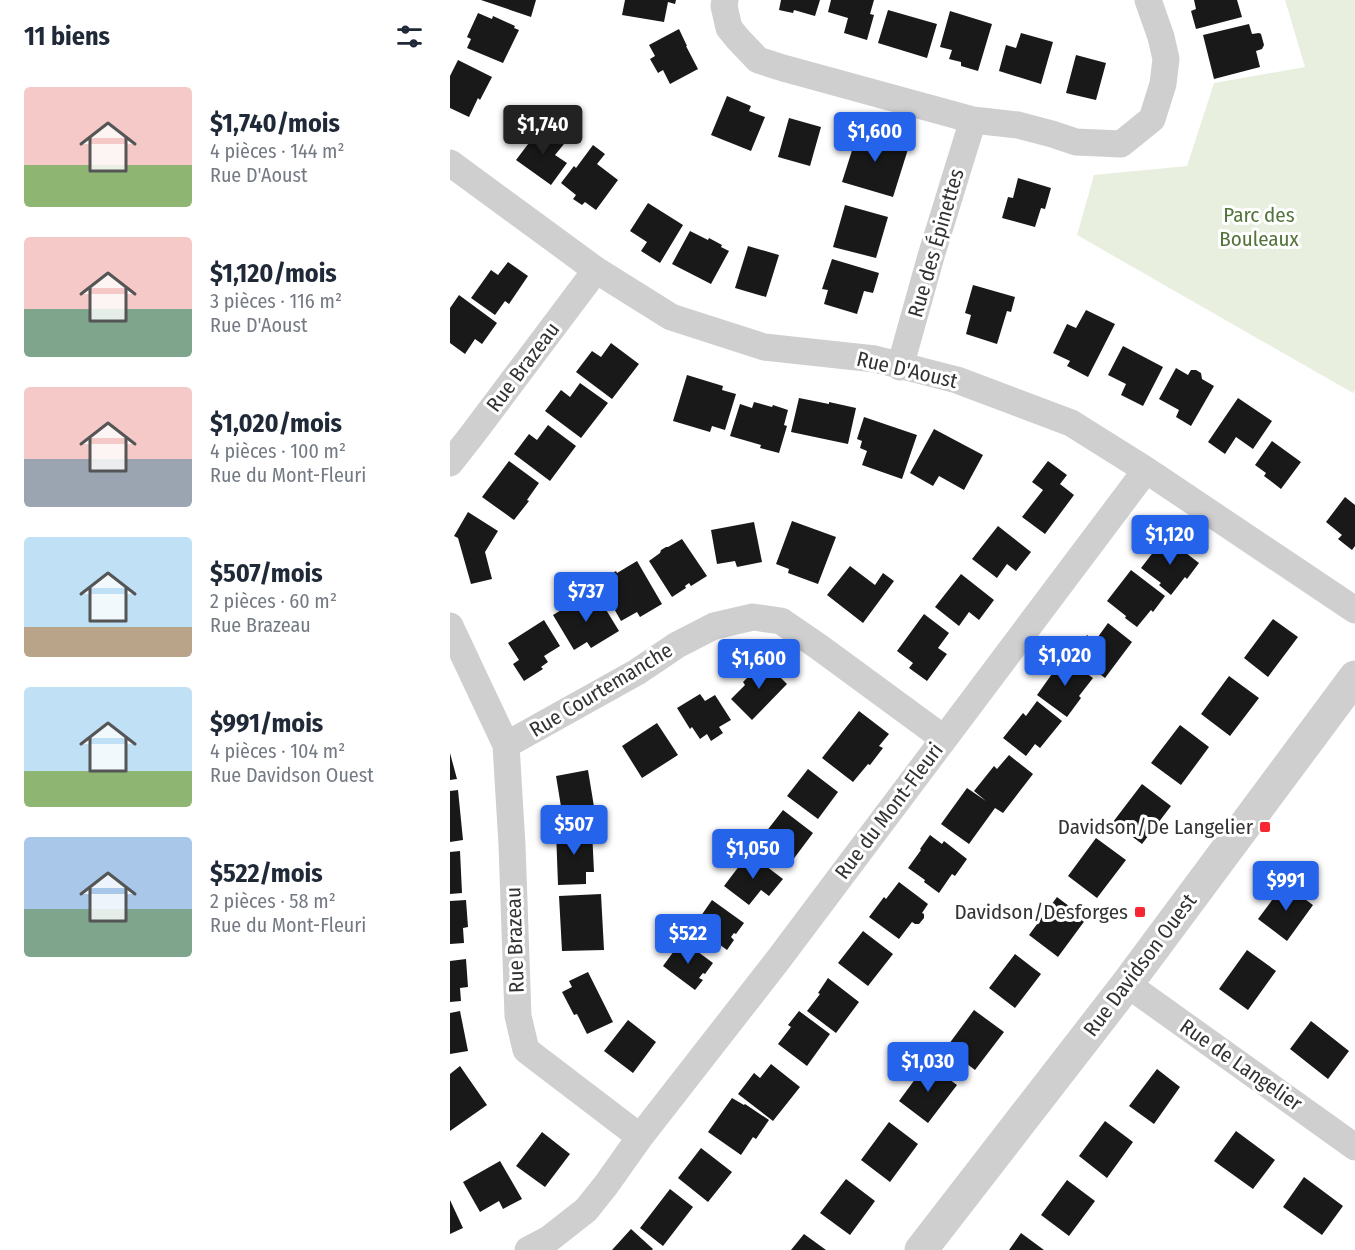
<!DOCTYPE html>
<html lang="fr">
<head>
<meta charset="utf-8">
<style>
	:root { --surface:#fff; --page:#f6f6f7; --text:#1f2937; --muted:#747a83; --accent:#2563eb }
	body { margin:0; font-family:"Fira Sans Condensed",sans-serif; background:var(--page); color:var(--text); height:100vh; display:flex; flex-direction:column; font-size:22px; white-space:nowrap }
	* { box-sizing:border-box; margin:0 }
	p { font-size:20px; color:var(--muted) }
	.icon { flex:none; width:33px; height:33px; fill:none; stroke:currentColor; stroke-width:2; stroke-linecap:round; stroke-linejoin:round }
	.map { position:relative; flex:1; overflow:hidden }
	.drawer { display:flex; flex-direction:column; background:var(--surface); width:450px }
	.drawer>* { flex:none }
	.price { position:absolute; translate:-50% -51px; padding:0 14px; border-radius:6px; background:var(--accent); color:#fff; font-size:20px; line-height:39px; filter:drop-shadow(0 2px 3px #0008) }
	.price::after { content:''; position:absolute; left:50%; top:36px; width:18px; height:14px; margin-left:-9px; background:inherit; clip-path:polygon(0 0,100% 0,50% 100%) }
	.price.active { background:#222; color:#fff }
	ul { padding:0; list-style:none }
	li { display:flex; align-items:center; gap:18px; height:150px; padding:0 24px }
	li span { display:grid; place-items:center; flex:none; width:168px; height:120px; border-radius:6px; color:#555 }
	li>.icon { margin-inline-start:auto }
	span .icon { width:72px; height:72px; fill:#fffc; stroke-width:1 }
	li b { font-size:26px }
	h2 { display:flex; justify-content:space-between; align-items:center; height:72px; padding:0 24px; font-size:26px }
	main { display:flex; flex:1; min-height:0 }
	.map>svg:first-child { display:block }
	.green { fill:#e8efdf }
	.building { fill:#191919 }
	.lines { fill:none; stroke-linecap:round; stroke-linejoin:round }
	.minor { stroke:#cfcfcf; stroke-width:27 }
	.tertiary { stroke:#cfcfcf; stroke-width:33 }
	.poi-dot { fill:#f62732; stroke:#fff; stroke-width:2 }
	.labels { text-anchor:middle; stroke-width:6; stroke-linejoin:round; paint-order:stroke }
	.park-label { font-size:21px; fill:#53733a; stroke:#fff }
	.street-label { font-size:21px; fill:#323232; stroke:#fff }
	.poi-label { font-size:21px; fill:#323232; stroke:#fff; text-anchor:end }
</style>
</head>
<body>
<main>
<section class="drawer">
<h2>11 biens<svg class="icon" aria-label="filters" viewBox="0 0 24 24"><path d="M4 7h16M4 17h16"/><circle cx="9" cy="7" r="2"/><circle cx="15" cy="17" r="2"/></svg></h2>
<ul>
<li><span style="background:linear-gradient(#f6c9c9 65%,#8fb573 0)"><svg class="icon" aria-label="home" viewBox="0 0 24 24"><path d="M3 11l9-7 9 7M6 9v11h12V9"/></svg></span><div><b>$1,740/mois</b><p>4 pièces · 144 m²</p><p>Rue D'Aoust</p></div></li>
<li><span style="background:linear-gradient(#f6c9c9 60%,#7fa58c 0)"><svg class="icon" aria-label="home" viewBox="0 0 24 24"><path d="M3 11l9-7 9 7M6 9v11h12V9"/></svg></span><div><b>$1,120/mois</b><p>3 pièces · 116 m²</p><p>Rue D'Aoust</p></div></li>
<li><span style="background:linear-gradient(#f6c9c9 60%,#9aa5b1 0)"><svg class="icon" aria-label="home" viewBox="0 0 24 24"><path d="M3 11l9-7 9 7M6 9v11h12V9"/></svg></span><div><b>$1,020/mois</b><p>4 pièces · 100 m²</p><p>Rue du Mont-Fleuri</p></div></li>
<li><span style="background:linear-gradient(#bfe0f5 75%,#b9a48a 0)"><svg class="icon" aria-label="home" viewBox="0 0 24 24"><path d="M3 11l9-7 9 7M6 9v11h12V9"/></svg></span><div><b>$507/mois</b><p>2 pièces · 60 m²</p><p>Rue Brazeau</p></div></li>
<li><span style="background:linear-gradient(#bfe0f5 70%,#8fb573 0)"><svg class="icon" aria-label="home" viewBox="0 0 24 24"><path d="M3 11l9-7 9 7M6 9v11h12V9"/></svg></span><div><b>$991/mois</b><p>4 pièces · 104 m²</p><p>Rue Davidson Ouest</p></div></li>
<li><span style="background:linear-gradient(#a9c7e8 60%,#7fa58c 0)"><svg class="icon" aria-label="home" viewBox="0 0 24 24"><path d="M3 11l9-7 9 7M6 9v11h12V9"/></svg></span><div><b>$522/mois</b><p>2 pièces · 58 m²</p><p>Rue du Mont-Fleuri</p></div></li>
</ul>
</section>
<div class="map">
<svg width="905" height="1250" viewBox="0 0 905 1250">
	<rect width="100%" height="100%" fill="#fff"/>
	<path class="green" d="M 835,0 L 905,0 L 905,390 L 903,393 L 627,235 L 644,175 L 737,166 L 764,83 L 855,67 Z"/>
	<path class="building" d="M 31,0 L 86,0 L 81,17 Z
		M 175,0 L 226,0 L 225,4 L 218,2 L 214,22 L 172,15 Z
		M 331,0 L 370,0 L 365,16 L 344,10 L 343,13 L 329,10 Z
		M 381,0 L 424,0 L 420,14 L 424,15 L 417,40 L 394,33 L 398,18 L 378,12 Z
		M 744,0 L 787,0 L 792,17 L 746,29 L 741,11 L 746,9 Z
		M 438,10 L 487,24 L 477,58 L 428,43 Z
		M 500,11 L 542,24 L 528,71 L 511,66 L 511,62 L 499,59 L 502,50 L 490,47 Z
		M 28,13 L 42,19 L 43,16 L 65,26 L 64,28 L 69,30 L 53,63 L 17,48 L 21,39 L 17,37 Z
		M 799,24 L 802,34 L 809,33 L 811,34 L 814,45 L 812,49 L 806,51 L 810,67 L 764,79 L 753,35 Z
		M 229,29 L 237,46 L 236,46 L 248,69 L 220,84 L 213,70 L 208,73 L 200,59 L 205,56 L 199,45 Z
		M 571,33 L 603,42 L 591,84 L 549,71 L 556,45 L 566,48 Z
		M 626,55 L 656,63 L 646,100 L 616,93 Z
		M 8,60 L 42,77 L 30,100 L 28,98 L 19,117 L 0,108 L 0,76 Z
		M 277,96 L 301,106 L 299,111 L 315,117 L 301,151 L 261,135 Z
		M 339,118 L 371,127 L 360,166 L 328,157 Z
		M 91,127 L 114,144 L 105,155 L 117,163 L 101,185 L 66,160 Z
		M 399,128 L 459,146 L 443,197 L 392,182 L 405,141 L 396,138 Z
		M 143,145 L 155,154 L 147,164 L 168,180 L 146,210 L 135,202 L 132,205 L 123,199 L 126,195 L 111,183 L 124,166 L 126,168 Z
		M 568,178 L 601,188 L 595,209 L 591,208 L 585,227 L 552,218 L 558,197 L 563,198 Z
		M 198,203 L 233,225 L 210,263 L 191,251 L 197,242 L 180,231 Z
		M 395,205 L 438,217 L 426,258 L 383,247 Z
		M 240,231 L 258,240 L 259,238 L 272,245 L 271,247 L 279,251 L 261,284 L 222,264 Z
		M 298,246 L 329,255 L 316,297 L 285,288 Z
		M 382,259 L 429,273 L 423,293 L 414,291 L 407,314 L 374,304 L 378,290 L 372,289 Z
		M 58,262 L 78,276 L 59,304 L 55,301 L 45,315 L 21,298 L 41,270 L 48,275 Z
		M 523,285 L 565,297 L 561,312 L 557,311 L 547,344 L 516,334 L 521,315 L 515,313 Z
		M 9,295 L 47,323 L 32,344 L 25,339 L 15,354 L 0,343 L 0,308 Z
		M 636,310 L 665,324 L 638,377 L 617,366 L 620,361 L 603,353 L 617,324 L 626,328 Z
		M 161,343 L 189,364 L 162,399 L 126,372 L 142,351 L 151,357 Z
		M 673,346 L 713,367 L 693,406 L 671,395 L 676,384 L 658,375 Z
		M 726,368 L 738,375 L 741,370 L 746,370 L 751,373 L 752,379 L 764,386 L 741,426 L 726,417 L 729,410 L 709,399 Z
		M 237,375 L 273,386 L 272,390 L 286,394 L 275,430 L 262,426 L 260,432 L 223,421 Z
		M 130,383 L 158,403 L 131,438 L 95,411 L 111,390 L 120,397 Z
		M 349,398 L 379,404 L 379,402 L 406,408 L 398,444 L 341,432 Z
		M 788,398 L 822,421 L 803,449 L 786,437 L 775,454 L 758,442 Z
		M 304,402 L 322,407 L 323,405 L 338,410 L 334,425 L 337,426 L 329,453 L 310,448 L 311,445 L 280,436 L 290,404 L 302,408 Z
		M 414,417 L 467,435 L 452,479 L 412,465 L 417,451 L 410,448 L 412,441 L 407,439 Z
		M 98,425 L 126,446 L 100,481 L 64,454 L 79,434 L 87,440 Z
		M 484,429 L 533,455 L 514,490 L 489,476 L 483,486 L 460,473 Z
		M 822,441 L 851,462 L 831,489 L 814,476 L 816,473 L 805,465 Z
		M 59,461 L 89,483 L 77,500 L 79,501 L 64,520 L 32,497 Z
		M 598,461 L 617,475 L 610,484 L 624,495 L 595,534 L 572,517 L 593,490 L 582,482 Z
		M 895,497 L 905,505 L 905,546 L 902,550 L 888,539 L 892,535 L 876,522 Z
		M 18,512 L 48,531 L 35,552 L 42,579 L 21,584 L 8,538 L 4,536 Z
		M 342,521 L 386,537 L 368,584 L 338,573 L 339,569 L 326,564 Z
		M 304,522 L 312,562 L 287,567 L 285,561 L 267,564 L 261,530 Z
		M 548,526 L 581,552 L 566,571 L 557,564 L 547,578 L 522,559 Z
		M 715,537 L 749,563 L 737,579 L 735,577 L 721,595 L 709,585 L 711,583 L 691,568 Z
		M 232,539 L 257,576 L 241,586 L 239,583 L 235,586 L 236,588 L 222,597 L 199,561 L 210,553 L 211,550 L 216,547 L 218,547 Z
		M 187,561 L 212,604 L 190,617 L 187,612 L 171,621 L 150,584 L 155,580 L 154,578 L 166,571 L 167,573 Z
		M 400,566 L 425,585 L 433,573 L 444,581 L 413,623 L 377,595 Z
		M 681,570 L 715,596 L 703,612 L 701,610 L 687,627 L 675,618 L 676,616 L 657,601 Z
		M 511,574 L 544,600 L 529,620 L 519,612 L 509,626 L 485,607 Z
		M 141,592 L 152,610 L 155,608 L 169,631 L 141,648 L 137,642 L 124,650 L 103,615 Z
		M 474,614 L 499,633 L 488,648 L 497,654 L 477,681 L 459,668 L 463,663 L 447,651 Z
		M 823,619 L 848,637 L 818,677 L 794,658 Z
		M 94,620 L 110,646 L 94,656 L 98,662 L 91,667 L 93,669 L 74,681 L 63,664 L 69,660 L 58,643 Z
		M 658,623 L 682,642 L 655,678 L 623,654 L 637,635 L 645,641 Z
		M 614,657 L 643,678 L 629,696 L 631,698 L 617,717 L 587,695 Z
		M 314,661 L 337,684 L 302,720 L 281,699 L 295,685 L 293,682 Z
		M 779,676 L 809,698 L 780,736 L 751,714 Z
		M 250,694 L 255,701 L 265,695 L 281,720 L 269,727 L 273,733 L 261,741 L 257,734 L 250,739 L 242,727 L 240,729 L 227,708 Z
		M 587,701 L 612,721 L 590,748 L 585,744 L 576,756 L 553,738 L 573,713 L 576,716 Z
		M 409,711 L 439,734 L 429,746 L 433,748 L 420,765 L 418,764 L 403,782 L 372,758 Z
		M 207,723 L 228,755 L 192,778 L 172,746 Z
		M 730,725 L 759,747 L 731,785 L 701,763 Z
		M 0,753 L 7,779 L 0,780 Z
		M 559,755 L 583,774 L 553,813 L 545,808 L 519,844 L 491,824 L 517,788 L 536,801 L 524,791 L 544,766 L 547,769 Z
		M 358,769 L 388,792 L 368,819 L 337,796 Z
		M 138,770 L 146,819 L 114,825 L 106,776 Z
		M 692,784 L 721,806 L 692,844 L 663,822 Z
		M 8,790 L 13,840 L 0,842 L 0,791 Z
		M 333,810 L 363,833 L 339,865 L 308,842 Z
		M 142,830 L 144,872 L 136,872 L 136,884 L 108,885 L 106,831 Z
		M 480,835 L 492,844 L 494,841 L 517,859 L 505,876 L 502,874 L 489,893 L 474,882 L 475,880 L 458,868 L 471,850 L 470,849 Z
		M 646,838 L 676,860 L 647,898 L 618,876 Z
		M 10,851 L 12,893 L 0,894 L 0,852 Z
		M 299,853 L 333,879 L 319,896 L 311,890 L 299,905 L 274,886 Z
		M 449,882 L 478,904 L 472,913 L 474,914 L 474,918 L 469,924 L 465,924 L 462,922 L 449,939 L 419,917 L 434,897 L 436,899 Z
		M 834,884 L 863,905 L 837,941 L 808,919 Z
		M 151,894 L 154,950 L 112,951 L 109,896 Z
		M 607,897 L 636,919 L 608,957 L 579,935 Z
		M 16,900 L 18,927 L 13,928 L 14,943 L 0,944 L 0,901 Z
		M 262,900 L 294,923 L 286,934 L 284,933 L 281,937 L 284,940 L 277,950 L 244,926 Z
		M 413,931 L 443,954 L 418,986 L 388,963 Z
		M 232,940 L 263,963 L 255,974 L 253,973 L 249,978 L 253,980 L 245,990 L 213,966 Z
		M 797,950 L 826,971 L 798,1010 L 769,989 Z
		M 565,954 L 591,974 L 565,1008 L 539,988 Z
		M 16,959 L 18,987 L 10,988 L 11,1001 L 0,1002 L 0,961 Z
		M 138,972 L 163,1022 L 137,1034 L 127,1014 L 124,1015 L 112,992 L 122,987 L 119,981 Z
		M 378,978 L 409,1002 L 386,1033 L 357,1011 L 370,994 L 368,993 Z
		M 524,1010 L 554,1032 L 525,1070 L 496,1048 Z
		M 10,1011 L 18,1051 L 0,1054 L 0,1013 Z
		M 349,1011 L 380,1034 L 357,1066 L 328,1044 L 341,1027 L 338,1025 Z
		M 178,1020 L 206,1042 L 183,1073 L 154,1051 Z
		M 861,1021 L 899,1051 L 878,1079 L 840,1049 Z
		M 477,1063 L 507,1085 L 478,1123 L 449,1101 Z
		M 321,1064 L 350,1087 L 323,1121 L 288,1094 L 304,1073 L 310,1078 Z
		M 10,1066 L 37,1105 L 0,1131 L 0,1074 Z
		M 707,1069 L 730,1087 L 704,1124 L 679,1106 Z
		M 282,1098 L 294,1105 L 295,1104 L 319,1120 L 306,1139 L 303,1137 L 291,1155 L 258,1132 Z
		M 655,1121 L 683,1142 L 657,1178 L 629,1156 Z
		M 439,1122 L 468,1144 L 440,1182 L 411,1160 Z
		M 786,1131 L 825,1160 L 803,1189 L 764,1161 Z
		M 92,1132 L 120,1154 L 95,1187 L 66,1166 Z
		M 251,1148 L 282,1172 L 258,1202 L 228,1178 Z
		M 50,1161 L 72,1199 L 53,1209 L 49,1201 L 30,1212 L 13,1182 Z
		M 854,1177 L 893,1206 L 872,1235 L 833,1207 Z
		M 396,1179 L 425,1201 L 400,1235 L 370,1213 Z
		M 617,1180 L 645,1201 L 619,1236 L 591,1215 Z
		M 220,1189 L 243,1207 L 213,1246 L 190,1228 Z
		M 0,1200 L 13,1228 L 0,1234 Z
		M 181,1229 L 203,1249 L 202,1250 L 162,1250 Z
		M 571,1233 L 594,1250 L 559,1250 Z
		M 354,1234 L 376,1250 L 341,1250 Z"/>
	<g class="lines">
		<path class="minor" d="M 275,0 L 274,6 L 279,28 L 288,39 L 308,60 L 333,68 L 523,120 L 568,125 L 602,134 L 626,142 L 671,144 L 702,119 L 713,84 L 716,59 L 711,37 L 698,0
			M 0,163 L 146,270 L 221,317 L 314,347 L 425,359 L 507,380 L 621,423 L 696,470 L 905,610
			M 450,367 L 481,256 L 523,120
			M 0,463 L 22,435 L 146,270
			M 0,626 L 56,745 L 62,845 L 68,1016 L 76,1050 L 190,1137
			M 56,745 L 187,672 L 227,645 L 264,626 L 303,617 L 331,621 L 369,647 L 493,738
			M 677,984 L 905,1147
			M 78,1250 L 99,1239 L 136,1210 L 156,1185 L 190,1137 L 328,960 L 696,470"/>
		<path class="tertiary" d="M 471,1250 L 677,984 L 905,677"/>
	</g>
	<g class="poi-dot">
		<rect x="809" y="821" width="12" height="12" rx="3"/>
		<rect x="684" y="906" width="12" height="12" rx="3"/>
	</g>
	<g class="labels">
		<g class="park-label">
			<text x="809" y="222">Parc des<tspan x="809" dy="24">Bouleaux</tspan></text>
		</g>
		<g class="street-label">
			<text transform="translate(486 243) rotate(-74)" y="7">Rue des Épinettes</text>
			<text transform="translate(73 367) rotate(-53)" y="7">Rue Brazeau</text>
			<text transform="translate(457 370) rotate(13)" y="7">Rue D'Aoust</text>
			<text transform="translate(151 690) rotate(-31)" y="7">Rue Courtemanche</text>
			<text transform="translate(439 811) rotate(-53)" y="7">Rue du Mont-Fleuri</text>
			<text transform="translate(65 940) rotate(-92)" y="7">Rue Brazeau</text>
			<text transform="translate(690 965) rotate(-53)" y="7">Rue Davidson Ouest</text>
			<text transform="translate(791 1065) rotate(35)" y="7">Rue de Langelier</text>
		</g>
		<g class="poi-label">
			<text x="803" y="834">Davidson/De Langelier</text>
			<text x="678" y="919">Davidson/Desforges</text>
		</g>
	</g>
</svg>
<b class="price active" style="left:93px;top:156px">$1,740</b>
<b class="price" style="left:425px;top:163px">$1,600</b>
<b class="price" style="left:720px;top:566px">$1,120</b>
<b class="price" style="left:136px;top:623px">$737</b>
<b class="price" style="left:615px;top:687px">$1,020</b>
<b class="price" style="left:309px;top:690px">$1,600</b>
<b class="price" style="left:124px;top:856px">$507</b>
<b class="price" style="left:303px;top:880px">$1,050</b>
<b class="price" style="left:836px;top:912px">$991</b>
<b class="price" style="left:238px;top:965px">$522</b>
<b class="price" style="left:478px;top:1093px">$1,030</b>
</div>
</main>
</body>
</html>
